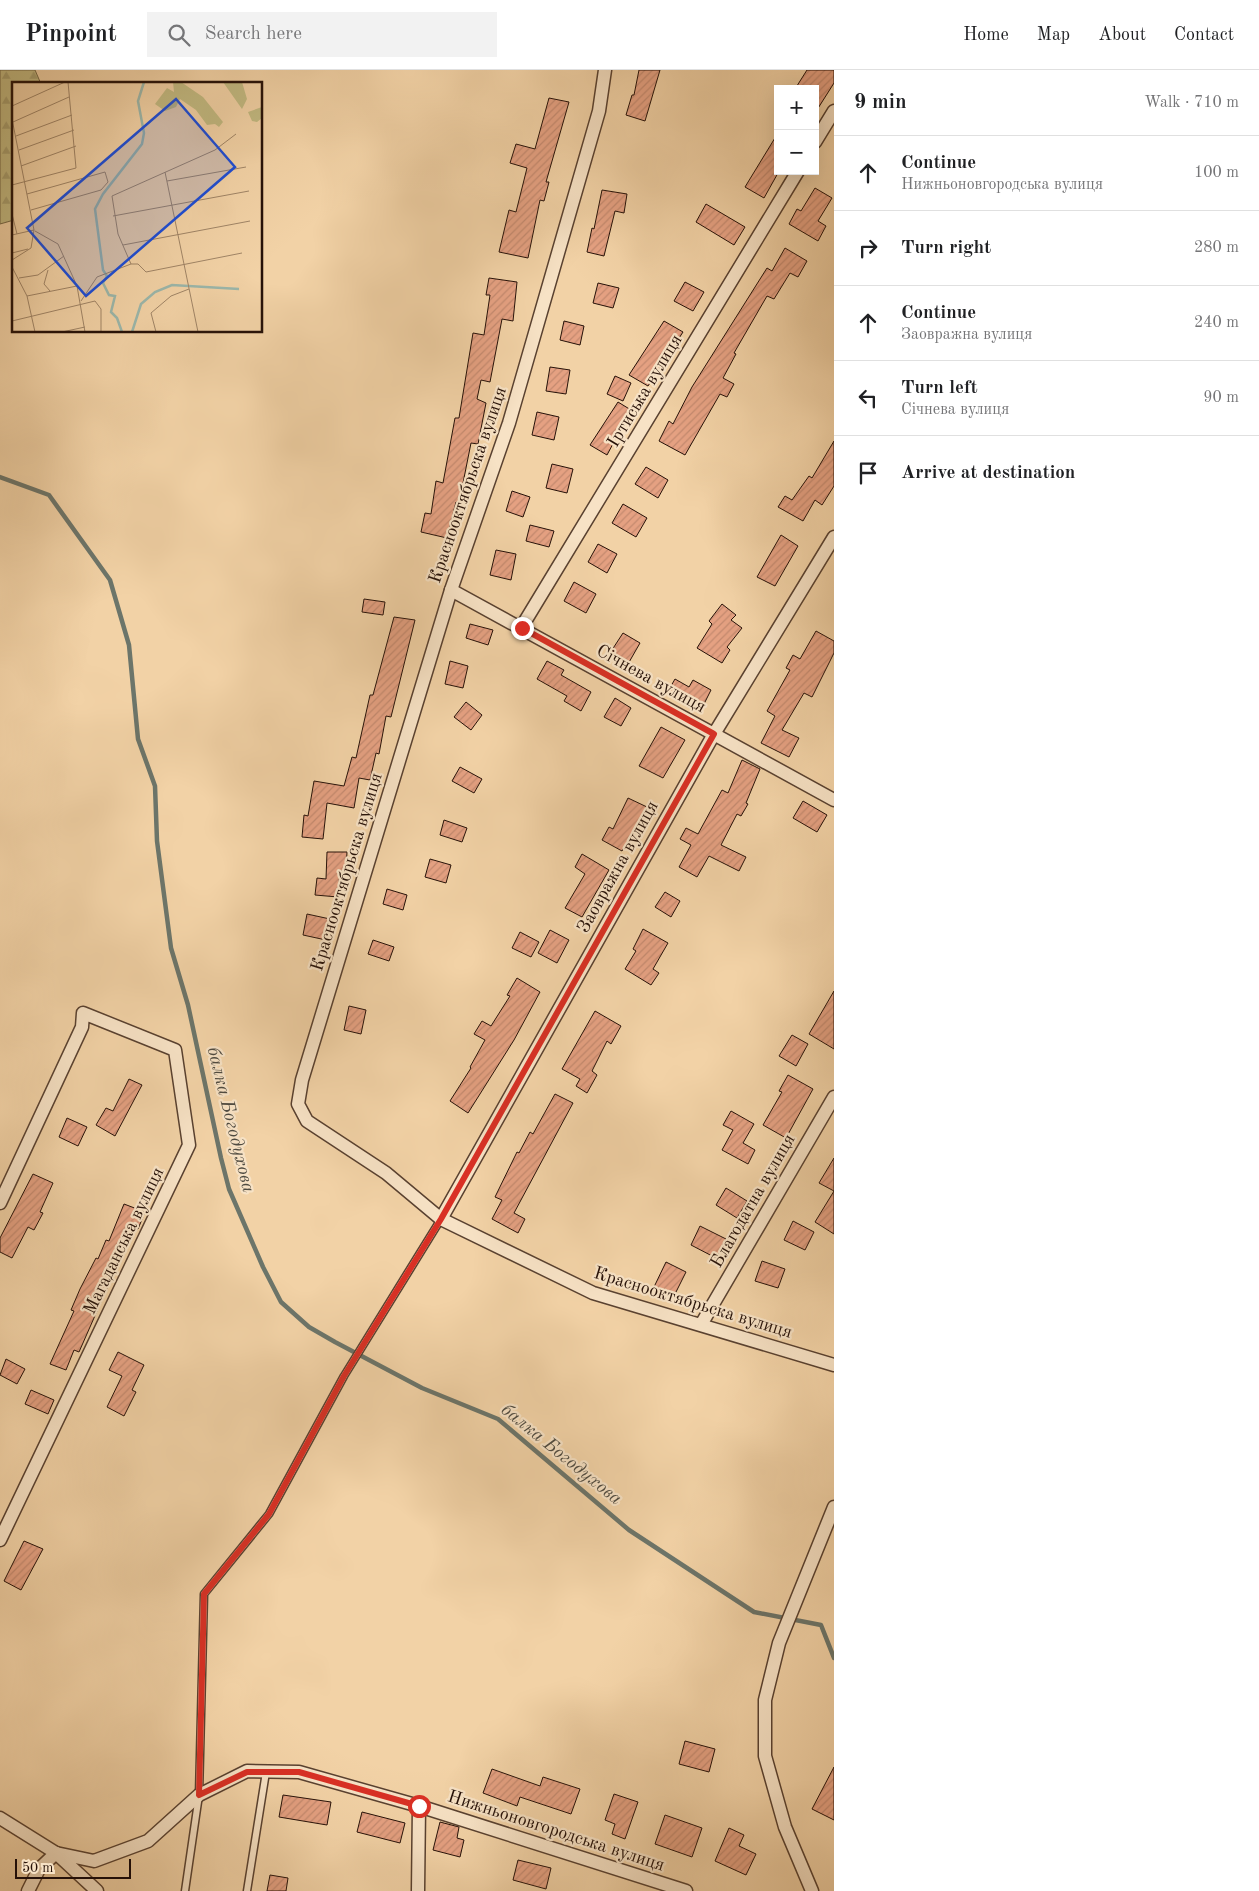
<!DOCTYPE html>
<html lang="en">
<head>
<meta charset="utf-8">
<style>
	:root { --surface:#fff; --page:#f2f2f2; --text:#202124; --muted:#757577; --line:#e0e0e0 }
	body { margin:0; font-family:"Old Standard TT",serif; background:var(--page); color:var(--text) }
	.controls { position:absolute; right:15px; top:15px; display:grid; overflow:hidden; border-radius:0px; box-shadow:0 5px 20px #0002 }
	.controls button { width:45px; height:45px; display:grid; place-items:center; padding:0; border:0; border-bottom:1px solid var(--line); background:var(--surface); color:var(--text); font:25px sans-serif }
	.scale { position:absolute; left:15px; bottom:12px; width:116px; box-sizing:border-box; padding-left:5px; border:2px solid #261108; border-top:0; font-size:14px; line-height:18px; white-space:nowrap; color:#261108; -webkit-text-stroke:4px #f7e2c5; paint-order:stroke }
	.stop { position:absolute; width:15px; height:15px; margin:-11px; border:4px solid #d93025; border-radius:50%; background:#fff }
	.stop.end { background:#d93025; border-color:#fff; box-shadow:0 1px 5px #0008 }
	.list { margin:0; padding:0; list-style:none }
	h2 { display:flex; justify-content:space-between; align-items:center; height:65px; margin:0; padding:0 20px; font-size:21px }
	h2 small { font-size:16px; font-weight:400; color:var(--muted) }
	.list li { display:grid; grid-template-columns:32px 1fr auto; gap:15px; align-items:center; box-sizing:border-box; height:75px; padding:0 20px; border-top:1px solid var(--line) }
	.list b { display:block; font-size:19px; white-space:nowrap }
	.list p { margin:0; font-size:16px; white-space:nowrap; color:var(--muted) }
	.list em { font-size:16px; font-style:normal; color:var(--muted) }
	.icon { flex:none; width:28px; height:28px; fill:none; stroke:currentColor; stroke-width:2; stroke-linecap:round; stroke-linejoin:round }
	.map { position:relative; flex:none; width:834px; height:1821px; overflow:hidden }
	header { display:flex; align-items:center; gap:30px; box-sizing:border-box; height:70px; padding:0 25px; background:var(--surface); border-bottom:1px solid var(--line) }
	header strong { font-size:24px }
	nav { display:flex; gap:28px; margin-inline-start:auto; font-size:18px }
	.search { width:350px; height:45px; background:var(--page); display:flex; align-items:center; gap:12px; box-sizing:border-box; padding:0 18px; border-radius:0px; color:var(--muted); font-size:19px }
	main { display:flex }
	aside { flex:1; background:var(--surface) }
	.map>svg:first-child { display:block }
	.forest { fill:url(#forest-firs); stroke:#746645 }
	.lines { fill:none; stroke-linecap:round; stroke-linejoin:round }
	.stream { stroke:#6c756a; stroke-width:4.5 }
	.building { fill:url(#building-hatch); stroke:#261108 }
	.service-casing { stroke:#594130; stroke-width:9 }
	.minor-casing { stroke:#594130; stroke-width:15 }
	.service { stroke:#f7e2c5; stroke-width:6 }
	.minor { stroke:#f7e2c5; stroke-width:12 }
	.route { stroke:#d93025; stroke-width:6 }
	.labels { text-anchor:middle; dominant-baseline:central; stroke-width:4.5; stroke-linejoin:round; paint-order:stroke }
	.street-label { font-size:18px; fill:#261108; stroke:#f7e2c5 }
	.water-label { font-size:19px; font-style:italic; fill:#4f4b41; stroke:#f7e2c5 }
	.inset-river { fill:none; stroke:#9bb7ab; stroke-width:2.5 }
	.inset-road { fill:none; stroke:#a08567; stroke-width:1 }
	.view { fill:#1d4ed8; fill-opacity:0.15; stroke:#1d4ed8; stroke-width:2.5 }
	.inset-edge { fill:none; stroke:#261108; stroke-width:2.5 }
</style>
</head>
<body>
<header>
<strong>Pinpoint</strong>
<div class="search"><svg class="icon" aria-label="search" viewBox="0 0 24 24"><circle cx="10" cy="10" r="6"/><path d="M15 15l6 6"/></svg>Search here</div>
<nav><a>Home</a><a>Map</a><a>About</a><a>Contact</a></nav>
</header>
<main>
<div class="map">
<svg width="834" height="1821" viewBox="0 0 834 1821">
	<defs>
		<pattern id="forest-firs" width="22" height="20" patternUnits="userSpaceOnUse" patternTransform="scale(1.25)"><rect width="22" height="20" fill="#c2ba82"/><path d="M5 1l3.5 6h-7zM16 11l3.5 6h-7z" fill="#a79f6f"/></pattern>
		<pattern id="building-hatch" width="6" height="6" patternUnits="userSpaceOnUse" patternTransform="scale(1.25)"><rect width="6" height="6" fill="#e5a182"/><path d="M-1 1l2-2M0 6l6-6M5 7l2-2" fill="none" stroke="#c48a6f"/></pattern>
	</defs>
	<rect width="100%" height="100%" fill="#f2d2a6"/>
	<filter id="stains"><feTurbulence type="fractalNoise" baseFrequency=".004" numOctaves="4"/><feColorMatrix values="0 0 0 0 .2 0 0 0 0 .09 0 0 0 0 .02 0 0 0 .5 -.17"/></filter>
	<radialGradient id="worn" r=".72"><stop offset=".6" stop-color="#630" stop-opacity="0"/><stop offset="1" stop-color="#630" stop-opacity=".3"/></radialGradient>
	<path class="forest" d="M0,0h35l6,14h-27v136l-14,4z"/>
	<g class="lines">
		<path class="stream" d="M0,407l49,18 61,85 19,65 9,94 17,47 2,55 14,107 17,57 33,153 8,31 34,78 18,35 28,25 26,15 87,46 76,31 131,111 125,82 67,13 13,33"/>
	</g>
	<g class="building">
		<path d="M639,0h21l-15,51 -19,-6 6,-20h2z"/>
		<path d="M807,0h27v13l-19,30v-24h-20z"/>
		<path d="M549,28l20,4 -23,80h3l-5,19 -4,-1 -12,58 -29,-6 10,-42 7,2 11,-44 -17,-5 6,-19 19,5z"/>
		<path d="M778,63v40l-14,25 -19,-11z"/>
		<path d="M815,118l17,10 -14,23 8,5 -8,15 -29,-17 8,-15 4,2z"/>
		<path d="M602,120l25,4 -3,19 -9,-2 -11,45 -17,-4 5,-24 2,1z"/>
		<path d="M706,134l39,23 -11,18 -38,-23z"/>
		<path d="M785,178l22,13 -9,16 -8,-4 -16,26 -7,-3 -33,57 2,1 -13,24 11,6 -7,13 -7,-3 -35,61 -26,-14 10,-20 4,3 19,-37 75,-119 5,3z"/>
		<path d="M489,208l28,4 -4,39 -11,-2 -12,63 -9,-2 -4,19 9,4 -8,41 -7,-1 -12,60 -3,-1 -9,36 -26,-6 4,-19 6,1 5,-33 7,2 12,-65h4l14,-85 11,2 6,-40h-4z"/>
		<path d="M685,212l19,10 -11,19 -19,-10z"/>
		<path d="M598,213l21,5 -6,20 -20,-5z"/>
		<path d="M564,251l20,5 -4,19 -20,-5z"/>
		<path d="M664,251l19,11 -35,54 -19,-11z"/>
		<path d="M550,297l20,3 -4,24 -20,-3z"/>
		<path d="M615,306l16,7 -8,18 -16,-7z"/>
		<path d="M618,332l13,8 -24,45 -17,-10z"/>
		<path d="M537,342l22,5 -5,23 -22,-5z"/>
		<path d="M834,371v45l-12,19 -7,-5 -12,21 -25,-14 7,-11 7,4 17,-24 3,2z"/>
		<path d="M552,394l21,5 -6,24 -21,-5z"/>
		<path d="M646,397l22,13 -10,18 -23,-14z"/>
		<path d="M512,421l18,6 -7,20 -17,-6z"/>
		<path d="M623,434l24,14 -11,19 -24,-14z"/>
		<path d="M530,455l24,6 -5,16 -23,-6z"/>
		<path d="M781,465l17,11 -23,40 -18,-9z"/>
		<path d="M598,474l19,10 -10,19 -19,-11z"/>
		<path d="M496,480l20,4 -5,26 -21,-5z"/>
		<path d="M574,512l22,12 -10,19 -22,-12z"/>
		<path d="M364,529l21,3 -2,13 -21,-3z"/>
		<path d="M722,534l14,11 -5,5 11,8 -15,19 3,3 -8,13 -25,-15 15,-24 -3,-3z"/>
		<path d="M394,547l21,3 -24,97 -5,-1 -7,38 -3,-1 -6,27 -11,-2 -5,30 -27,-5 -4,36 -21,-2 2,-22 4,1 6,-35 30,5 8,-29 4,1 14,-63h3z"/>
		<path d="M470,554l23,6 -5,15 -22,-7z"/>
		<path d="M816,561l18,10v12l-22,44 -8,-4 -22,37 17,8 -10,19 -28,-14 14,-27 -8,-5 23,-41 -4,-2 7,-13 7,4z"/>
		<path d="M623,563l17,10 -12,21 -18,-11z"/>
		<path d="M450,591l18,5 -5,22 -18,-4z"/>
		<path d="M547,591l17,9 -3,5 30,17 -10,19 -17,-10 3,-5 -30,-17z"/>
		<path d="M675,609l14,8 4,-7 18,10 -10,20 -34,-17z"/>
		<path d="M615,628l16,10 -10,18 -17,-9z"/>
		<path d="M466,632l16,13 -11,15 -17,-13z"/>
		<path d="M661,657l24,13 -22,38 -24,-12z"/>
		<path d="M742,690l18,9 -14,34 2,1 -7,12 -4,-2 -16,31 25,12 -7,14 -30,-15 -12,21 -18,-10 12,-22 -11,-6 6,-11 12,6 24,-44 6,3z"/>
		<path d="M460,697l22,12 -8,14 -22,-12z"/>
		<path d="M628,728l19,9 -25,44 -20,-11 7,-13 4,2z"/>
		<path d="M803,731l24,14 -10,17 -24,-14z"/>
		<path d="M444,750l23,8 -5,14 -22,-7z"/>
		<path d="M327,782h20l-1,19h-6l-2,26 -23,-2 2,-17 9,1z"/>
		<path d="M582,784l27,16 -27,47 -17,-9 20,-34 -10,-7z"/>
		<path d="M430,789l21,6 -5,18 -21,-6z"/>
		<path d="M387,819l20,6 -4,15 -20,-6z"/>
		<path d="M665,822l15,9 -9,16 -16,-10z"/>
		<path d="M307,844l23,5 -4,21 -23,-5z"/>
		<path d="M643,859l25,14 -15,26 6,4 -8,12 -26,-16 11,-18 -3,-2z"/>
		<path d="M550,860l19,10 -12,23 -19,-10z"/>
		<path d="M520,862l19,10 -8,15 -19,-9z"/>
		<path d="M373,870l21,7 -5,14 -21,-7z"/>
		<path d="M517,908l23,14 -26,48 -46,73 -18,-12 21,-33 -1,-1 15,-27 -11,-6 8,-13 9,5 19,-30 -3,-1z"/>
		<path d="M834,921v58l-25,-15z"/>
		<path d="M349,936l17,4 -5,24 -17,-4z"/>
		<path d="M595,941l26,15 -10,18 -4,-3 -15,30 5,4 -10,18 -11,-7 4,-7 -18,-10z"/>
		<path d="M792,965l16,9 -12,22 -17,-10z"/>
		<path d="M788,1005l25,14 -27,49 -23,-13 19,-33 -3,-1z"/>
		<path d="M129,1009l13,6 -27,51 -19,-11 10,-17 7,3z"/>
		<path d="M555,1024l18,9 -59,110 11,6 -7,14 -26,-14 10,-19 -7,-3 22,-45 2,1 11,-21 3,2z"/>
		<path d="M731,1041l23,13 -11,19 12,7 -7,14 -26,-14 11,-20 -10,-5z"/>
		<path d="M67,1048l20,9 -9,19 -19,-9z"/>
		<path d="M834,1088v76l-19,-12 19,-31 -15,-8z"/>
		<path d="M33,1104l20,9 -13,29 3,1 -9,17 -6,-3 -16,31 -12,-6v-14z"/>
		<path d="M726,1118l21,13 -10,17 -21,-13z"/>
		<path d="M124,1134l21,8 -7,17 -4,-2 -55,125 -5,-2 -8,20 -16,-6 24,-53 -3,-1 9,-21 16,-31 2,1 8,-19 3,1z"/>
		<path d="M793,1151l21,11 -9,18 -21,-10z"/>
		<path d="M700,1156l26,13 -10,19 -25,-13z"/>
		<path d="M762,1191l23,8 -7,19 -23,-7z"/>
		<path d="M666,1192l20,10 -12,24 -20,-9z"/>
		<path d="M118,1282l26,13 -12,25 4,2 -12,24 -17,-9 15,-31 -13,-6z"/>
		<path d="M6,1289l19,10 -8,15 -17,-9z"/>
		<path d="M31,1320l23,10 -6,14 -23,-10z"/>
		<path d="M24,1471l19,8 -22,41 -17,-9z"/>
		<path d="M685,1671l30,8 -6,23 -30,-8z"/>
		<path d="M834,1697v53l-22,-11z"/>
		<path d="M492,1699l48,17 3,-9 37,12 -9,25 -51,-17 -3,9 -34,-13z"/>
		<path d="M614,1724l24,8 -13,37 -13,-5 3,-10 -10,-4z"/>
		<path d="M283,1725l48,7 -4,23 -48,-8z"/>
		<path d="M362,1742l43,11 -5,20 -43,-11z"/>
		<path d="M665,1745l37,13 -10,29 -37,-13z"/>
		<path d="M440,1752l19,5 -2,11 7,2 -4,17 -27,-7z"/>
		<path d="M729,1758l15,7 -5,11 17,8 -10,21 -31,-14z"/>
		<path d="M518,1790l33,8 -5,21 -33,-9z"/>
		<path d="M270,1805l18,3 -2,13h-19z"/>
	</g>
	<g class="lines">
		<defs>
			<g id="service">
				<path d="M185,1821l14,-96 5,-201 65,-80 75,-138 97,-157"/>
				<path d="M247,1821l19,-119"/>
			</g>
			<g id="minor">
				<path d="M605,0l-6,41 -90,312 -58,167 -149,490 -4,24 9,17 79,52 55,46 152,74 241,72"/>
				<path d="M815,72l19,-31"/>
				<path d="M451,520l383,210"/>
				<path d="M521,558l277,-457"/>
				<path d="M0,1133l82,-176 1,-14 92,37 14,95 -189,395"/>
				<path d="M441,1149l273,-485 120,-197"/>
				<path d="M702,1253l132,-226"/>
				<path d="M0,1748l56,35 41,38"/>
				<path d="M56,1783l38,8 54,-20 51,-46 48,-24 52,1 120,34 267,85"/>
				<path d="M28,1821l11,-22 17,-16"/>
				<path d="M418,1821l1,-85"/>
				<path d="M812,1821l-27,-64 -20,-71v-56l14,-57 55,-136"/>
			</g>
		</defs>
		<use href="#service" class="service-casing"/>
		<use href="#minor" class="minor-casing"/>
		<use href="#service" class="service"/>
		<use href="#minor" class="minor"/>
	</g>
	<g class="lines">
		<path class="route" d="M419,1736l-120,-34h-52l-48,23 5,-201 65,-80 75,-138 97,-157 273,-485 -192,-106"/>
	</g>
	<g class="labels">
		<g class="street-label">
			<text transform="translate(645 321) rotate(-59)">Іртиська вулиця</text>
			<text transform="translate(468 415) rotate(-71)">Краснооктябрьска вулиця</text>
			<text transform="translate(651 609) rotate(29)">Січнева вулиця</text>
			<text transform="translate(618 797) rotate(-61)">Заовражна вулиця</text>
			<text transform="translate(347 802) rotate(-73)">Краснооктябрьска вулиця</text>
			<text transform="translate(753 1131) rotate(-60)">Благодатна вулиця</text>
			<text transform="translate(124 1171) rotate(-64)">Магаданська вулиця</text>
			<text transform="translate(693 1233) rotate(17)">Краснооктябрьска вулиця</text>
			<text transform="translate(556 1761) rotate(18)">Нижньоновгородська вулиця</text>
		</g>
		<g class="water-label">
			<text transform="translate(230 1050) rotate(76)">балка Богодухова</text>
			<text transform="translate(561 1385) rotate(39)">балка Богодухова</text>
		</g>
	</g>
	<g transform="translate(12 12)">
		<rect width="250" height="250" fill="#f2d2a6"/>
		<path d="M161,0h8l22,15 20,25 -4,5 -4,-3 -8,1 -11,-15 -16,-11 -4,8 -11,4 -10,-7 12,-16 7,4zM211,0h19l5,17 -5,10zM250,25v11l-5,4 -5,-1 -4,-9z" fill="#c2ba82"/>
		<path class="inset-river" d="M110,250l-5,-14 -6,-6 4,-16 -6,-1 -6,-12 4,-7 -4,-6 -8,-61 8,-15 39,-50 2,-11 -6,-32 6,-19M120,250l9,-28 14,-12 17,-7 67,4"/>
		<path class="inset-road" d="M0,24l53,-24M0,37l22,111 -3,18 -19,12M1,40l56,-25M4,54l56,-21M7,68l55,-20M9,84l55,-20M153,90l33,160M155,99l79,-14M0,103l64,-17 -8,-86M15,112l78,-22 3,10 -7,8 -70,20M0,132l5,20M101,134l136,-25M23,149l23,13 19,42 8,46M0,153l22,-5M111,163l127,-24M0,171l16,-4M119,182l-13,-30 -6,-38 103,-46 21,-16M0,185l15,29 8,36M36,188l-4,14 6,7M7,196l19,-3 26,-19M15,214l50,-10M69,219l16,-24 34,-13h7l8,8 96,-19M0,239l83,-20 6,8v23M50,250l23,-5M144,250l-5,-19 20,-17 18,-7"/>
		<path class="view" d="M164,17l59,68 -149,129 -59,-68z"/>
		<rect width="250" height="250" class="inset-edge"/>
	</g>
	<rect width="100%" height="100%" filter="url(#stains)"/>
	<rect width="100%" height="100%" fill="url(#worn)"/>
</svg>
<div class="controls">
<button>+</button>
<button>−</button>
</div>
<div class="scale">50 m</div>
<div class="stop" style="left:419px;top:1736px"></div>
<div class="stop end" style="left:522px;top:558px"></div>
</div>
<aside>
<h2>9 min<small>Walk · 710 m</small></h2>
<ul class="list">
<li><svg class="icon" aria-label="ahead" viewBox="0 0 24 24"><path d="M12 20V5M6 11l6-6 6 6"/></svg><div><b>Continue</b><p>Нижньоновгородська вулиця</p></div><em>100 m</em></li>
<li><svg class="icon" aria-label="right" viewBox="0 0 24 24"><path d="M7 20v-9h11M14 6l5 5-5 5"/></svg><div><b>Turn right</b></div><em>280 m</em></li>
<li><svg class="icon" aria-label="ahead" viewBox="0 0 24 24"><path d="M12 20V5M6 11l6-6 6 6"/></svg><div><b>Continue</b><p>Заовражна вулиця</p></div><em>240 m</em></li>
<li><svg class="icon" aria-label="left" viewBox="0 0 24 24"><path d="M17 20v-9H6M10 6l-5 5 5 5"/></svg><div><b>Turn left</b><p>Січнева вулиця</p></div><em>90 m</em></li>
<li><svg class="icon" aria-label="arrive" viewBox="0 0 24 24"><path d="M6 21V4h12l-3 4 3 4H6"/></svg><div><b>Arrive at destination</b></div></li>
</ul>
</aside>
</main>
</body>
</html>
